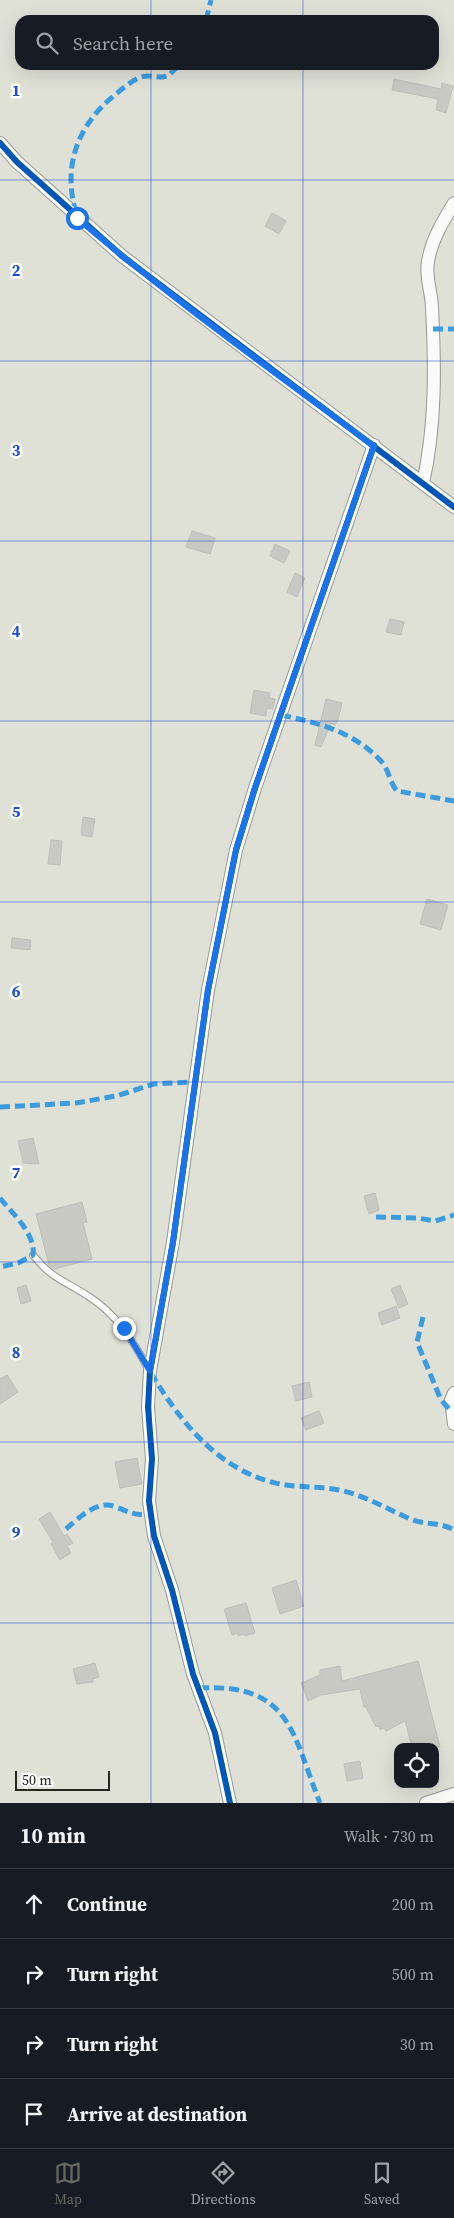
<!DOCTYPE html>
<html lang="en">
<head>
<meta charset="utf-8">
<style>
	:root { --surface:#171b24; --page:#20242c; --text:#f1f3f6; --muted:#9ea1a6; --line:#363941; --accent:#66675f }
	body { margin:0; font-family:"Source Serif 4",serif; background:var(--page); color:var(--text) }
	.controls { position:absolute; right:15px; bottom:15px; display:grid; overflow:hidden; border-radius:10px; box-shadow:0 5px 20px #0002 }
	.controls button { width:45px; height:45px; display:grid; place-items:center; padding:0; border:0; border-bottom:1px solid var(--line); background:var(--surface); color:var(--text); font:25px sans-serif }
	.scale { position:absolute; left:15px; bottom:12px; width:95px; box-sizing:border-box; padding-left:5px; border:2px solid #25261f; border-top:0; font-size:14px; line-height:18px; white-space:nowrap; color:#25261f; -webkit-text-stroke:4px #fff; paint-order:stroke }
	.stop { position:absolute; width:15px; height:15px; margin:-11px; border:4px solid #1a73e8; border-radius:50%; background:#fff }
	.stop.end { background:#1a73e8; border-color:#fff; box-shadow:0 1px 5px #0008 }
	.list { margin:0; padding:0; list-style:none }
	h2 { display:flex; justify-content:space-between; align-items:center; height:65px; margin:0; padding:0 20px; font-size:21px }
	h2 small { font-size:16px; font-weight:400; color:var(--muted) }
	.list li { display:grid; grid-template-columns:32px 1fr auto; gap:15px; align-items:center; box-sizing:border-box; height:70px; padding:0 20px; border-top:1px solid var(--line) }
	.list b { display:block; font-size:19px; white-space:nowrap }
	.list em { font-size:16px; font-style:normal; color:var(--muted) }
	.icon { flex:none; width:28px; height:28px; fill:none; stroke:currentColor; stroke-width:2; stroke-linecap:round; stroke-linejoin:round }
	.map { position:relative; flex:none; width:454px; height:1803px; overflow:hidden }
	.search { position:absolute; background:var(--surface); box-shadow:0 5px 20px #0002; left:15px; right:15px; top:15px; height:55px; display:flex; align-items:center; gap:12px; box-sizing:border-box; padding:0 18px; border-radius:15px; color:var(--muted); font-size:19px }
	.sheet { height:345px; background:var(--surface) }
	nav { display:flex; justify-content:space-around; align-items:center; box-sizing:border-box; height:70px; border-top:1px solid var(--line); background:var(--surface); font-size:14px; color:var(--muted) }
	nav a { display:grid; justify-items:center; gap:2px }
	nav .on { color:var(--accent) }
	.map>svg:first-child { display:block }
	.building { fill:#c8c9c2; stroke:#bdbfb8 }
	.lines { fill:none; stroke-linecap:round; stroke-linejoin:round }
	.lane-casing { stroke:#989991; stroke-width:8 }
	.street-casing { stroke:#989991; stroke-width:14 }
	.lane { stroke:#fafaf9; stroke-width:6 }
	.street { stroke:#fafaf9; stroke-width:12 }
	.quiet { stroke:#3c9ce0; stroke-width:5; stroke-dasharray:10 5; stroke-linecap:butt }
	.cycleway-casing { stroke:#fff; stroke-width:9 }
	.cycleway { stroke:#0057b8; stroke-width:6 }
	.route { stroke:#1a73e8; stroke-width:6 }
	.grid { fill:none; stroke:#1d4ed8; stroke-width:1; stroke-opacity:0.55 }
	.grid-label { font-size:16px; text-anchor:middle; font-weight:bold; fill:#1d4ed8; stroke:#fff; stroke-width:5; stroke-linejoin:round; paint-order:stroke }
</style>
</head>
<body>
<div class="map">
<svg width="454" height="1803" viewBox="0 0 454 1803">
	<rect width="100%" height="100%" fill="#dfe1d7"/>
	<g class="building">
		<path d="M394,79l47,10 1,-6 11,3 -7,27 -10,-3 2,-11 -46,-9z"/>
		<path d="M272,213l14,8 -7,13 -14,-8z"/>
		<path d="M192,531l23,7 -5,16 -24,-7z"/>
		<path d="M275,544l15,7 -6,12 -14,-7z"/>
		<path d="M295,573l10,5 -8,19 -10,-5z"/>
		<path d="M390,619l14,3 -3,13 -15,-3z"/>
		<path d="M254,690l16,3 -1,5 6,1 -2,10 -6,-1 -1,8 -16,-3z"/>
		<path d="M326,699l16,4 -4,17 -3,5 -4,-2 -10,24 -6,-2z"/>
		<path d="M83,817l12,2 -3,18 -11,-2z"/>
		<path d="M51,840l11,1 -2,24 -12,-1z"/>
		<path d="M427,899l21,6 -7,25 -21,-6z"/>
		<path d="M12,938l19,2 -1,10 -19,-2z"/>
		<path d="M33,1138l6,26 -16,-1 -1,-6 -4,-16z"/>
		<path d="M375,1193l4,17 -10,4 -5,-18z"/>
		<path d="M82,1202l5,20 -4,1 9,36 -38,10 -5,-4 -13,-51z"/>
		<path d="M26,1285l5,16 -10,3 -4,-16z"/>
		<path d="M400,1285l8,19 -9,4 -8,-19z"/>
		<path d="M396,1306l4,12 -18,7 -4,-12z"/>
		<path d="M7,1375l11,17 -18,12v-25z"/>
		<path d="M309,1382l3,15 -16,4 -4,-15z"/>
		<path d="M319,1411l5,12 -18,7 -5,-12z"/>
		<path d="M137,1458l5,26 -22,4 -5,-26z"/>
		<path d="M50,1512l14,24 3,-2 6,9 -6,3 4,7 -11,7 -9,-16 2,-2 -14,-23z"/>
		<path d="M296,1580l8,26 -24,8 -8,-26z"/>
		<path d="M246,1603l9,30 -10,3 -1,-2 -6,2v-3l-6,2 -8,-26z"/>
		<path d="M418,1661l22,86h-28l-7,-26 -19,10 -2,-3 -4,2 -2,-4 -2,1 -10,-20h-2l-4,-18 -39,6 -13,6 -7,-18 19,-8v-5l20,-4 2,15z"/>
		<path d="M95,1663l4,14 -6,2v3l-16,2 -4,-15z"/>
		<path d="M360,1761l3,17 -16,3 -3,-17z"/>
	</g>
	<g class="lines">
		<defs>
			<path id="lane" d="M33,1255c20,25 31,25 55,41 29,18 45,45 61,74"/>
			<g id="street">
				<path d="M0,143l17,19 105,94 332,251"/>
				<path d="M423,483c13,-58 12,-117 9,-175 0,-15 -7,-31 -4,-46 3,-21 15,-41 26,-59"/>
				<path d="M454,1393l-3,7 3,24"/>
				<path d="M230,1803l-15,-70 -22,-59 -21,-84 -18,-54 -5,-35 3,-42 -4,-52 2,-36 23,-129 35,-252 28,-140 19,-62 119,-343"/>
				<path d="M426,1803l28,-9"/>
			</g>
		</defs>
		<use href="#lane" class="lane-casing"/>
		<use href="#street" class="street-casing"/>
		<use href="#lane" class="lane"/>
		<use href="#street" class="street"/>
		<g class="quiet">
			<path d="M206,20l5,-20"/>
			<path d="M76,213c-13,-45 0,-84 34,-114 10,-8 19,-17 31,-22 10,-3 18,2 27,-1l11,-11"/>
			<path d="M433,329h21"/>
			<path d="M281,715c38,8 73,17 100,46 8,8 9,23 16,30l57,10"/>
			<path d="M0,1107l76,-4 40,-7 38,-12 41,-2"/>
			<path d="M0,1198c12,15 36,36 33,57l-15,8 -18,4"/>
			<path d="M376,1217l41,1 18,3 19,-6"/>
			<path d="M423,1317l-6,25 24,58 11,12"/>
			<path d="M151,1373c30,50 69,99 129,111 21,4 43,2 64,7 23,6 44,18 66,28 14,6 31,3 44,11"/>
			<path d="M66,1529c13,-11 31,-30 50,-22 16,6 16,8 34,8"/>
			<path d="M199,1688c92,-5 93,45 121,115"/>
		</g>
		<defs>
			<g id="cycleway">
				<path d="M0,143l17,19 105,94 332,251"/>
				<path d="M230,1803l-15,-70 -22,-59 -21,-84 -18,-54 -5,-35 3,-42 -4,-52 2,-36 23,-129 35,-252 28,-140 19,-62 119,-343"/>
			</g>
		</defs>
		<use href="#cycleway" class="cycleway-casing"/>
		<use href="#cycleway" class="cycleway"/>
	</g>
	<g class="lines">
		<path class="route" d="M77,218c95,81 196,153 297,228l-119,342 -19,62 -28,140 -35,252 -23,129 -26,-43"/>
	</g>
	<path class="grid" d="M151,0v20M303,0v20M151,65v1738M303,65v1738M0,180h454M0,361h454M0,541h454M0,721h454M0,902h454M0,1082h454M0,1262h454M0,1442h454M0,1623h454"/>
	<g class="grid-label">
		<text x="16" y="96">1</text>
		<text x="16" y="276">2</text>
		<text x="16" y="456">3</text>
		<text x="16" y="637">4</text>
		<text x="16" y="817">5</text>
		<text x="16" y="997">6</text>
		<text x="16" y="1178">7</text>
		<text x="16" y="1358">8</text>
		<text x="16" y="1538">9</text>
	</g>
</svg>
<div class="controls">
<button><svg class="icon" aria-label="locate" viewBox="0 0 24 24"><circle cx="12" cy="12" r="6"/><path d="M12 2v4M12 18v4M2 12h4M18 12h4"/></svg></button>
</div>
<div class="scale">50 m</div>
<div class="stop" style="left:77px;top:218px"></div>
<div class="stop end" style="left:124px;top:1328px"></div>
<div class="search"><svg class="icon" aria-label="search" viewBox="0 0 24 24"><circle cx="10" cy="10" r="6"/><path d="M15 15l6 6"/></svg>Search here</div>
</div>
<section class="sheet">
<h2>10 min<small>Walk · 730 m</small></h2>
<ul class="list">
<li><svg class="icon" aria-label="ahead" viewBox="0 0 24 24"><path d="M12 20V5M6 11l6-6 6 6"/></svg><div><b>Continue</b></div><em>200 m</em></li>
<li><svg class="icon" aria-label="right" viewBox="0 0 24 24"><path d="M7 20v-9h11M14 6l5 5-5 5"/></svg><div><b>Turn right</b></div><em>500 m</em></li>
<li><svg class="icon" aria-label="right" viewBox="0 0 24 24"><path d="M7 20v-9h11M14 6l5 5-5 5"/></svg><div><b>Turn right</b></div><em>30 m</em></li>
<li><svg class="icon" aria-label="arrive" viewBox="0 0 24 24"><path d="M6 21V4h12l-3 4 3 4H6"/></svg><div><b>Arrive at destination</b></div></li>
</ul>
</section>
<nav>
<a class="on"><svg class="icon" aria-label="map" viewBox="0 0 24 24"><path d="M3 6l6-2 6 2 6-2v14l-6 2-6-2-6 2zM9 4v14M15 6v14"/></svg>Map</a>
<a><svg class="icon" aria-label="directions" viewBox="0 0 24 24"><path d="M12 3l9 9-9 9-9-9zM9 14v-3h6M13 9l2 2-2 2"/></svg>Directions</a>
<a><svg class="icon" aria-label="saved" viewBox="0 0 24 24"><path d="M7 4h10v16l-5-4-5 4z"/></svg>Saved</a>
</nav>
</body>
</html>
